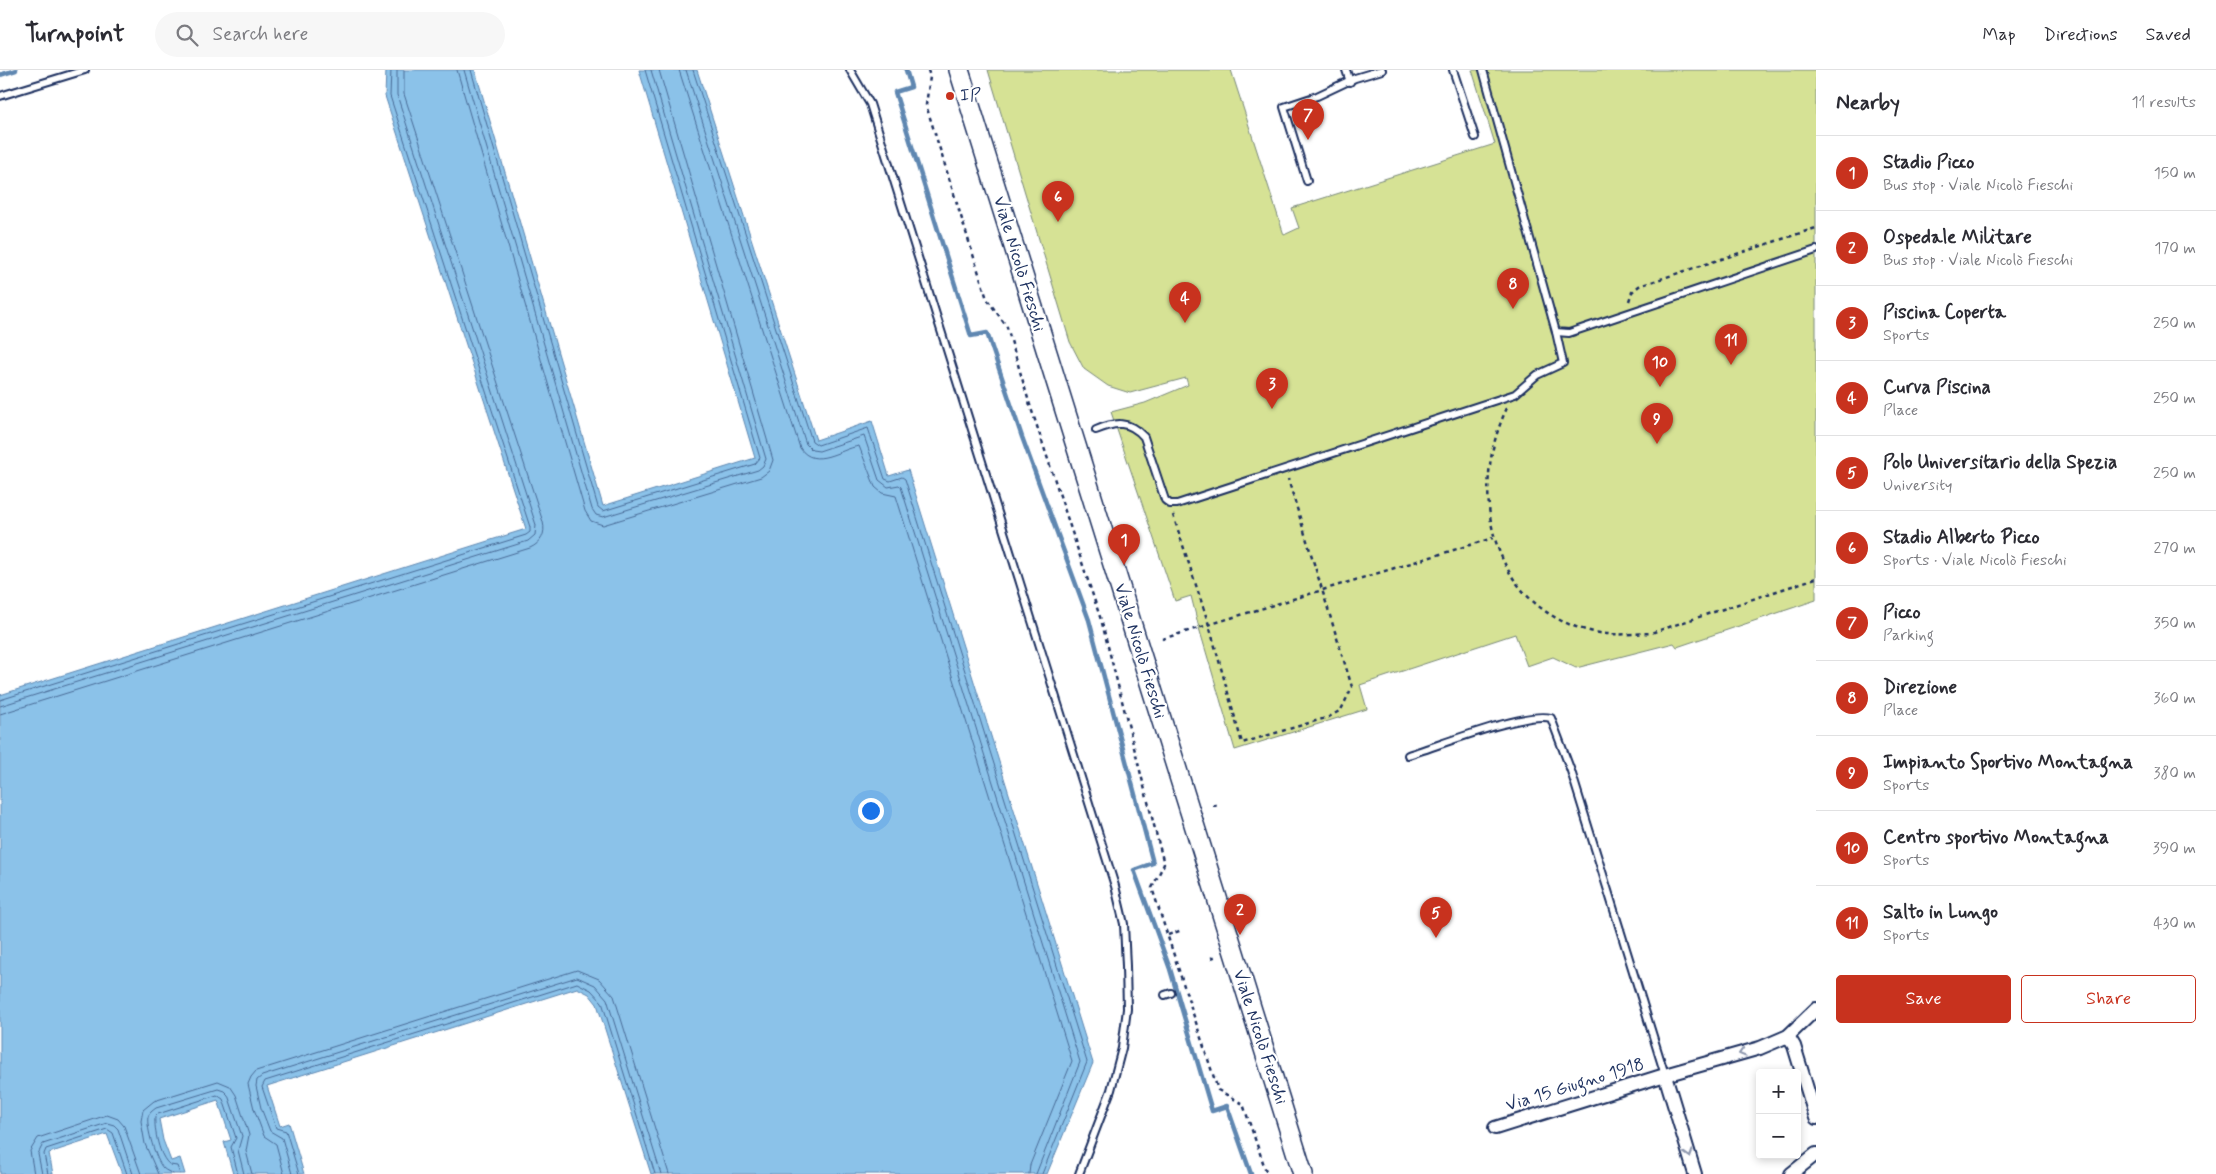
<!DOCTYPE html>
<html lang="en">
<head>
<meta charset="utf-8">
<style>
	:root { --surface:#fff; --page:#f7f7f7; --text:#2b2b33; --muted:#7c7c81; --line:#e1e1e2; --accent:#c8321e }
	body { margin:0; font-family:Mynerve,sans-serif; background:var(--page); color:var(--text) }
	.controls { position:absolute; right:15px; bottom:15px; display:grid; overflow:hidden; border-radius:5px; box-shadow:0 2px 8px #0003 }
	.controls button { width:45px; height:45px; display:grid; place-items:center; padding:0; border:0; border-bottom:1px solid var(--line); background:var(--surface); color:var(--text); font:25px sans-serif }
	.you { position:absolute; left:870px; top:740px; width:18px; height:18px; margin:-12px; border:4px solid #fff; border-radius:50%; background:#1a73e8; box-shadow:0 0 0 8px #1a73e833 }
	.badge { display:grid; place-items:center; width:32px; height:32px; border-radius:50%; background:var(--accent); color:#fff; font-size:16px; font-weight:700 }
	.pin { position:absolute; translate:-50% -41px; filter:drop-shadow(0 1px 2px #0008) }
	.pin::after { content:''; position:absolute; top:26px; width:18px; height:15px; background:inherit; clip-path:polygon(0 0,100% 0,50% 100%) }
	.list { margin:0; padding:0; list-style:none }
	h2 { display:flex; justify-content:space-between; align-items:center; height:65px; margin:0; padding:0 20px; font-size:21px }
	h2 small { font-size:16px; font-weight:400; color:var(--muted) }
	.list li { display:grid; grid-template-columns:32px 1fr auto; gap:15px; align-items:center; box-sizing:border-box; height:75px; padding:0 20px; border-top:1px solid var(--line) }
	.list b { display:block; font-size:19px; white-space:nowrap }
	.list p { margin:0; font-size:16px; white-space:nowrap; color:var(--muted) }
	.list em { font-size:16px; font-style:normal; color:var(--muted) }
	.actions { display:flex; gap:10px; padding:15px 20px }
	.actions a { flex:1; padding:11px 0; border:1px solid var(--accent); border-radius:5px; text-align:center; font-size:18px; color:var(--accent) }
	.actions .main { background:var(--accent); color:#fff }
	.icon { flex:none; width:28px; height:28px; fill:none; stroke:currentColor; stroke-width:2; stroke-linecap:round; stroke-linejoin:round }
	.map { position:relative; flex:none; width:1816px; height:1104px; overflow:hidden }
	header { display:flex; align-items:center; gap:30px; box-sizing:border-box; height:70px; padding:0 25px; background:var(--surface); border-bottom:1px solid var(--line) }
	header strong { font-size:24px }
	nav { display:flex; gap:28px; margin-inline-start:auto; font-size:18px }
	.search { width:350px; height:45px; background:var(--page); display:flex; align-items:center; gap:12px; box-sizing:border-box; padding:0 18px; border-radius:28px; color:var(--muted); font-size:19px }
	main { display:flex }
	aside { flex:1; background:var(--surface) }
	.map>svg:first-child { display:block }
	.green { fill:#d6e295; stroke:#78887a }
	.water { fill:#8bc2e9; stroke:#5e87b1 }
	.lines { fill:none; stroke-linecap:round; stroke-linejoin:round }
	.shore { stroke:#486a96; stroke-width:1 }
	.stream { stroke:#5e87b1; stroke-width:4.5 }
	.service-casing { stroke:#1b2f5e; stroke-width:10 }
	.minor-casing { stroke:#1b2f5e; stroke-width:16 }
	.secondary-casing { stroke:#1b2f5e; stroke-width:22 }
	.path { stroke:#1b2f5e; stroke-width:2.5; stroke-dasharray:4 4; stroke-linecap:butt }
	.service { stroke:#fff; stroke-width:6 }
	.minor { stroke:#fff; stroke-width:12 }
	.secondary { stroke:#fff; stroke-width:19 }
	.oneway { stroke:#8d97ae }
	.poi-dot { fill:#c8321e; stroke:#fff; stroke-width:2 }
	.labels { text-anchor:middle; dominant-baseline:central; stroke-width:4.5; stroke-linejoin:round; paint-order:stroke }
	.poi-label { font-size:18px; fill:#1b2f5e; stroke:#fff; text-anchor:start }
	.street-label { font-size:18px; fill:#1b2f5e; stroke:#fff }
</style>
</head>
<body>
<header>
<strong>Turnpoint</strong>
<div class="search"><svg class="icon" aria-label="search" viewBox="0 0 24 24"><circle cx="10" cy="10" r="6"/><path d="M15 15l6 6"/></svg>Search here</div>
<nav><a>Map</a><a>Directions</a><a>Saved</a></nav>
</header>
<main>
<div class="map">
<svg width="1816" height="1104" viewBox="0 0 1816 1104">
	<rect width="100%" height="100%" fill="#fff"/>
	<filter id="ink" filterUnits="userSpaceOnUse"><feTurbulence type="fractalNoise" baseFrequency=".02" numOctaves="2"/><feDisplacementMap in="SourceGraphic" scale="10" xChannelSelector="R" yChannelSelector="G"/><feConvolveMatrix kernelMatrix="1 2 1 2 8 2 1 2 1" color-interpolation-filters="sRGB"/></filter>
	<g filter="url(#ink)">
		<path class="green" d="M988,0h243l53,165 15,-7 -7,-20 203,-64 -23,-74h344v530l-139,47 -3,-4 -98,25 -23,-11 -26,9 -12,-32 -155,51 7,24 -132,41 -36,-122 -8,-32 -16,5 -64,-189 34,-9 43,-18 -2,-7 -56,15 -22,-7 -24,-17 -14,-27z"/>
		<path class="water" d="M386,0h89l128,436 152,-48 -116,-388h58l119,370 56,-19 17,55 19,-6 185,593 -46,111h-396l-54,-170 -8,-10 -12,-6 -310,98 13,40 9,-3 15,51h-71l-9,-32 7,-2 -13,-40 -59,19 4,21 8,21 9,-3 5,16h-63l-15,-40 -58,19 4,21h-53v-479l526,-166 -141,-433z"/>
		<g class="lines">
			<g class="shore">
				<path d="M457,0l128,441 6,10 12,4 158,-48 8,-6 4,-11 -114,-390"/>
				<path d="M464,0l128,439 4,6 7,2 155,-47 5,-4 3,-7 -115,-389"/>
				<path d="M471,0l127,437 5,4 152,-47 5,-6 -115,-388"/>
				<path d="M679,0l121,378c15,22 40,1 59,-2l16,41 7,6 14,3 176,565 -42,104 -1,9"/>
				<path d="M686,0l120,374 6,6 7,1 45,-15 15,44 9,7 11,-2 2,2 179,575 -44,112"/>
				<path d="M693,0l119,371 6,4 50,-17 17,51 5,2 12,-4 3,2 182,583 -45,112"/>
				<path d="M0,630l526,-165 4,-3v-5l-140,-431 1,-26"/>
				<path d="M0,636l528,-165 7,-6 1,-10 -139,-430v-25"/>
				<path d="M0,644l530,-166c11,-5 16,-14 13,-26l-139,-428v-24"/>
				<path d="M34,1104l-4,-23 8,-13 69,-23 11,4 6,7 17,48"/>
				<path d="M42,1104l-4,-20 5,-10 64,-21 7,2 4,4 15,45"/>
				<path d="M48,1104l-4,-20 2,-5 61,-20 6,4 14,41"/>
				<path d="M158,1104l-13,-30 -4,-23 2,-11 11,-9 64,-20 12,5 6,9 13,40 -3,16 6,23"/>
				<path d="M173,1104c-3,-2 -7,-3 -10,-6 -7,-7 -17,-41 -15,-51 1,-4 4,-6 8,-9l62,-19 6,2 4,4 14,41 -4,14 6,24"/>
				<path d="M180,1104l-3,-8 -7,-1c-11,-8 -16,-35 -15,-48l3,-3 59,-19 6,4 13,39 -5,9 7,27"/>
				<path d="M284,1104l-8,-30 -12,-8 -10,-27 -6,-25 3,-7 5,-6 321,-101 22,9 15,17 55,178"/>
				<path d="M292,1104l-10,-36 -12,-7 -9,-23 -5,-22 1,-6 5,-4 315,-99 18,8 12,14 54,175"/>
				<path d="M299,1104l-13,-43 -10,-3 -14,-41 3,-6 312,-98 14,7 11,12 53,172"/>
			</g>
			<g class="stream">
				<path d="M906,0l5,17 -16,5 76,244 16,-3 35,104 67,183 64,243 -19,7 36,99 42,142 15,-5 24,68"/>
				<path d="M0,5l16,-5"/>
			</g>
			<defs>
				<g id="service">
					<path d="M850,0l20,34 245,782 9,38 2,42 1,43 -5,39 -11,42 -32,84"/>
					<path d="M1346,0l4,12"/>
					<path d="M1453,0l22,67"/>
					<path d="M1483,0l73,262 13,1 247,-83"/>
					<path d="M0,26l85,-26"/>
					<path d="M1307,111l-23,-74 33,-11 38,-18 27,-8"/>
					<path d="M1096,360c19,-8 33,-10 48,7l21,63 5,4h7l338,-110 22,-19 26,-12 -7,-31"/>
					<path d="M1408,685c30,-9 117,-44 143,-37l20,53 94,304"/>
					<path d="M1165,925l6,-2"/>
				</g>
				<g id="minor">
					<path d="M1788,966l6,10 22,72"/>
					<path d="M1495,1058l170,-53"/>
					<path d="M1695,1104l-30,-99 95,-27 28,-12 28,-27"/>
					<path d="M1791,1104l25,-20"/>
				</g>
				<path id="secondary" d="M959,0l344,1104"/>
			</defs>
			<use href="#service" class="service-casing"/>
			<use href="#minor" class="minor-casing"/>
			<use href="#secondary" class="secondary-casing"/>
			<g class="path">
				<path d="M928,0l2,7 -4,28 61,194 20,28 22,75 73,221 62,241 -12,24 66,202 25,14 24,70"/>
				<path d="M1629,231l3,-9 7,-6 177,-58"/>
				<path d="M1507,338c-41,85 -16,202 87,224 19,4 38,2 57,1l165,-55"/>
				<path d="M1173,445l36,110 33,118 87,-26 12,-7 11,-23 -64,-208"/>
				<path d="M1162,569l331,-101"/>
				<path d="M1213,736l6,-3"/>
				<path d="M1168,865l14,-5"/>
				<path d="M1211,888l6,-2"/>
			</g>
			<use href="#service" class="service"/>
			<use href="#minor" class="minor"/>
			<use href="#secondary" class="secondary"/>
		</g>
		<defs><path id="oneway-chevron" d="M-2-3.5L2.5 0L-2 3.5" fill="none" stroke-width="1.6" stroke-linecap="round" stroke-linejoin="round" transform="scale(1.25)"/></defs>
		<g class="oneway">
			<use href="#oneway-chevron" transform="translate(1742 983) rotate(164)"/>
			<use href="#oneway-chevron" transform="translate(1689 1084) rotate(73)"/>
		</g>
	</g>
	<circle class="poi-dot" cx="950" cy="26" r="5"/>
	<g class="labels">
		<g class="poi-label">
			<text x="960" y="26">IP</text>
		</g>
		<g class="street-label">
			<text transform="translate(1019 194) rotate(73)">Viale Nicolò Fieschi</text>
			<text transform="translate(1140 581) rotate(73)">Viale Nicolò Fieschi</text>
			<text transform="translate(1260 967) rotate(72)">Viale Nicolò Fieschi</text>
			<text transform="translate(1575 1015) rotate(-17)">Via 15 Giugno 1918</text>
		</g>
	</g>
</svg>
<div class="controls">
<button>+</button>
<button>−</button>
</div>
<div class="you"></div>
<div class="pin badge" style="left:1124px;top:495px">1</div>
<div class="pin badge" style="left:1240px;top:865px">2</div>
<div class="pin badge" style="left:1272px;top:339px">3</div>
<div class="pin badge" style="left:1185px;top:253px">4</div>
<div class="pin badge" style="left:1436px;top:868px">5</div>
<div class="pin badge" style="left:1058px;top:152px">6</div>
<div class="pin badge" style="left:1308px;top:70px">7</div>
<div class="pin badge" style="left:1513px;top:239px">8</div>
<div class="pin badge" style="left:1657px;top:374px">9</div>
<div class="pin badge" style="left:1660px;top:317px">10</div>
<div class="pin badge" style="left:1731px;top:295px">11</div>
</div>
<aside>
<h2>Nearby<small>11 results</small></h2>
<ul class="list">
<li><span class="badge">1</span><div><b>Stadio Picco</b><p>Bus stop · Viale Nicolò Fieschi</p></div><em>150 m</em></li>
<li><span class="badge">2</span><div><b>Ospedale Militare</b><p>Bus stop · Viale Nicolò Fieschi</p></div><em>170 m</em></li>
<li><span class="badge">3</span><div><b>Piscina Coperta</b><p>Sports</p></div><em>250 m</em></li>
<li><span class="badge">4</span><div><b>Curva Piscina</b><p>Place</p></div><em>250 m</em></li>
<li><span class="badge">5</span><div><b>Polo Universitario della Spezia</b><p>University</p></div><em>250 m</em></li>
<li><span class="badge">6</span><div><b>Stadio Alberto Picco</b><p>Sports · Viale Nicolò Fieschi</p></div><em>270 m</em></li>
<li><span class="badge">7</span><div><b>Picco</b><p>Parking</p></div><em>350 m</em></li>
<li><span class="badge">8</span><div><b>Direzione</b><p>Place</p></div><em>360 m</em></li>
<li><span class="badge">9</span><div><b>Impianto Sportivo Montagna</b><p>Sports</p></div><em>380 m</em></li>
<li><span class="badge">10</span><div><b>Centro sportivo Montagna</b><p>Sports</p></div><em>390 m</em></li>
<li><span class="badge">11</span><div><b>Salto in Lungo</b><p>Sports</p></div><em>430 m</em></li>
</ul>
<div class="actions"><a class="main">Save</a><a>Share</a></div>
</aside>
</main>
</body>
</html>
